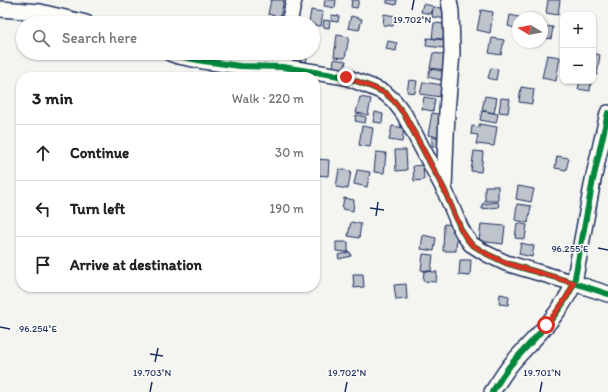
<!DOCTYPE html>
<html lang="en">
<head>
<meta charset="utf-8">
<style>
	:root { --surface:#fff; --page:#f6f6f6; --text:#202124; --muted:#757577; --line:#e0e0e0 }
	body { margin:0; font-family:Itim,sans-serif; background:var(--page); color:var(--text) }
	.controls { position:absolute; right:12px; top:12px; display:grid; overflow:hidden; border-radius:8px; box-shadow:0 1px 3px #0004 }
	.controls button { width:36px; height:36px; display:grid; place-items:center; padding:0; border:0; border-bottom:1px solid var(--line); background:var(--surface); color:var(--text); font:20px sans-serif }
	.compass { position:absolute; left:512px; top:12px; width:36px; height:36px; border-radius:50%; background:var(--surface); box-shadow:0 1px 3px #0004; rotate:280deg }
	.stop { position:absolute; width:12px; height:12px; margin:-9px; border:3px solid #d93025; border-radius:50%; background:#fff }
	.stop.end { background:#d93025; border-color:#fff; box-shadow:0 1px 4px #0008 }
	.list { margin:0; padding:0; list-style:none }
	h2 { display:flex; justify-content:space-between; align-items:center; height:52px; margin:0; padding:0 16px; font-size:17px }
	h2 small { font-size:13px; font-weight:400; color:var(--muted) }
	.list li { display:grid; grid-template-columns:26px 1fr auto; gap:12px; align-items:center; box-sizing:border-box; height:56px; padding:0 16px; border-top:1px solid var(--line) }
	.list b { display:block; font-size:15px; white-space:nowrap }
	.list em { font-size:13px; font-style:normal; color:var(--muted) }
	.icon { flex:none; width:22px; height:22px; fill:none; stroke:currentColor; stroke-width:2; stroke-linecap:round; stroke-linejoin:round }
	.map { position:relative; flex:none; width:608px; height:392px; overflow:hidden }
	.search { position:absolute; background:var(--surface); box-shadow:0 1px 3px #0004; left:16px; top:16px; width:304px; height:44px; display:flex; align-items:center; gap:10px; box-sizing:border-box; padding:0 14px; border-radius:22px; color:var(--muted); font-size:15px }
	.panel { position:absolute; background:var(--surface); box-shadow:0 1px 3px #0004; left:16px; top:72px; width:304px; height:220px; border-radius:16px }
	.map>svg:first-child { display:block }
	.building { fill:#bfc3cc; stroke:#1b2f5e }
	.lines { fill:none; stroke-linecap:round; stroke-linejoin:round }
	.minor-casing { stroke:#1b2f5e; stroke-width:18 }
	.minor { stroke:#fdfcf7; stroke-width:15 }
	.cycleway-casing { stroke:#fdfcf7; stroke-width:8 }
	.cycleway { stroke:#00873e; stroke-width:6 }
	.route { stroke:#d93025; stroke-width:5 }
	.ticks { fill:none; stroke:#1b2f5e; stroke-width:1.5 }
	.ticks-label { font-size:10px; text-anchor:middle; fill:#1b2f5e; stroke:#fdfcf7; stroke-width:3; stroke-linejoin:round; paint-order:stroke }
</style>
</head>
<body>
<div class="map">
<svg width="608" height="392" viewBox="0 0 608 392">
	<rect width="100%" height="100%" fill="#f4f4f1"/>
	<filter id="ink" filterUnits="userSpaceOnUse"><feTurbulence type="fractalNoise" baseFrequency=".025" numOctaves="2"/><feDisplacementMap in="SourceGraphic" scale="8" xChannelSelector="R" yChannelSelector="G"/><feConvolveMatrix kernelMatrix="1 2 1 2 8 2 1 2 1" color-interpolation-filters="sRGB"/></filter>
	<g filter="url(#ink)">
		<g class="building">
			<path d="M271,0h13l-4,17 -12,-3z"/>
			<path d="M325,0h11l-1,8 -11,-2z"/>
			<path d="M352,0h7l-2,8 -6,-1z"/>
			<path d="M387,0h10l-1,5 -9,-2z"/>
			<path d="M548,0h12l-2,15 -12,-2z"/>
			<path d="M423,4l10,2 -2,8 -10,-2z"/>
			<path d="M433,7l16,2 -1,10 -16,-2z"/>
			<path d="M311,10l12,2 -2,14 -8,-1v-2h-4z"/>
			<path d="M481,10l12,2 -3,21 -13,-3z"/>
			<path d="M384,14l11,2 -2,10 -10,-1z"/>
			<path d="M332,15l7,1 -1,6 -7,-1z"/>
			<path d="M510,15l13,3h-5v11l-10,-3z"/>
			<path d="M351,16l11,3 -3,11 -11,-2z"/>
			<path d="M324,20l6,1 -1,7 -6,-1z"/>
			<path d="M434,23l12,1 -2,15 -12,-1z"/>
			<path d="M543,26l10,1 -2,12 -9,-2z"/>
			<path d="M337,35l12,2 -4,21 -11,-1z"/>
			<path d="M427,38l18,2 -1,8 -18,-2z"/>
			<path d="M492,38l12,2 -3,15 -12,-2z"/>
			<path d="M388,41l9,2 -1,8 -10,-2z"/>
			<path d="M292,53h16l-2,10 -16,-3z"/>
			<path d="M433,53l16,2 -3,15 -16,-2z"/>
			<path d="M593,53l7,2 -3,20 -4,-1z"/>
			<path d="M547,55l13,2 -4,24 -14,-3z"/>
			<path d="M334,59l12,2 -2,9 -11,-2z"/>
			<path d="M491,68l7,1 -2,11 -8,-2z"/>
			<path d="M430,69l13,2 -2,9 -13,-3z"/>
			<path d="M208,72l15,2 -1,3h-15z"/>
			<path d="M409,80l8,1 -2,12 -8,-1z"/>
			<path d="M580,81h11l-1,10 -12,-2z"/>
			<path d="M423,82l20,3 -2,12 -21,-3z"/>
			<path d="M521,87l13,2 -2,15 -13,-2z"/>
			<path d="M485,96l12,2 -3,15 -12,-3z"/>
			<path d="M360,97l11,2 -3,16 -12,-2z"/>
			<path d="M424,97l11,2 -2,12 -11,-2z"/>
			<path d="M501,98l9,1 -2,14 -9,-1z"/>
			<path d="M482,111l16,3 -2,9 -16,-3z"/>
			<path d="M375,112l8,2 -1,9 -9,-1z"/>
			<path d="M432,113l11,2 -3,22 -12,-2z"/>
			<path d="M356,115l10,2 -1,6 -10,-2z"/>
			<path d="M479,124l18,3 -3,19 -18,-2 2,-9 -7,-1 1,-8 7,1z"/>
			<path d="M362,126l11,2 -3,19 -11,-2z"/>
			<path d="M392,126l12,2 -2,14 -13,-2z"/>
			<path d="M432,137l12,1 -1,9 -11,-1z"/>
			<path d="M395,150h11l1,20 -11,1z"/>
			<path d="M474,151l9,1 -2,20 -10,-1z"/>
			<path d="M376,152l10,1 -2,20 -10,-1z"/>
			<path d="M557,156l12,2 -3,12 -11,-2z"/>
			<path d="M317,159l12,1 -1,16 -12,-1z"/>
			<path d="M423,165l1,15 -10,1 -1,-15z"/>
			<path d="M339,169l12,2 -3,18 -12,-2z"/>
			<path d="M357,170l13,2 -3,15 -13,-3z"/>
			<rect x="485" y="186" width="13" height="15"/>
			<path d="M518,186l16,3 -3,13 -15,-3z"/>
			<path d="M344,198l10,2 -1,11 -11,-2z"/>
			<path d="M498,202l1,5 -17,2v-5z"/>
			<path d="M517,204l14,2 -3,17 -13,-3z"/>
			<path d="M351,222l10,2 -2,14 -11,-2z"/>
			<path d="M517,223l10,2 -2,14 -10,-1z"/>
			<path d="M444,224l13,1 -1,26h-13z"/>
			<path d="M481,224l24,2 -2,18 -24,-3z"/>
			<path d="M423,235l13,3 -2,13 -13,-2z"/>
			<path d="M336,242h12v10l-12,-1z"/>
			<path d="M521,243l13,3 -2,11 -13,-3z"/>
			<path d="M350,252l1,4 -12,3 -1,-4z"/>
			<path d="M423,254l10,1 -2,16 -10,-1z"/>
			<path d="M460,260h11l-1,16 -11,-1z"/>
			<path d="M424,271l13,1 -1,10 -13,-1z"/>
			<path d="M353,274h10l1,13 -10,1z"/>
			<path d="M406,284l1,15 -11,1 -2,-15z"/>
			<path d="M500,294l9,2 -1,9 -9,-1z"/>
		</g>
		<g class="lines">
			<defs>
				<g id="minor">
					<path d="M0,9l40,3 46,11"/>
					<path d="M289,23l5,-23"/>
					<path d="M170,53l8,3 25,5 37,5 43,1 63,10 28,11 11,5 9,8 10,13 40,75 16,38 5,9 6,8 16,10 19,9 68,20 34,11"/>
					<path d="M283,67l2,-14"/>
					<path d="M444,188l3,-77 5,-58 -1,-41 -2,-12"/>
					<path d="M492,392c7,-10 13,-21 21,-30 22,-25 48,-48 61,-79l19,-103 15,-67"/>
				</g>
			</defs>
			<use href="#minor" class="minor-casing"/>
			<use href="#minor" class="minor"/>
			<defs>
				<g id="cycleway">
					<path d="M170,53l8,3 25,5 37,5 43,1 63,10 28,11 11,5 9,8 10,13 40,75 16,38 5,9 6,8 16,10 19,9 68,20 34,11"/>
					<path d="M492,392c7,-10 13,-21 21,-30 22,-25 48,-48 61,-79l19,-103 15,-67"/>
				</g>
			</defs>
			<use href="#cycleway" class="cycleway-casing"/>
			<use href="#cycleway" class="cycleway"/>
		</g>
	</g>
	<g class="lines" filter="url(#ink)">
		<path class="route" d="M346,77l28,11 11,5 9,8 10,13 40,75 16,38 5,9 6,8 16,10 19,9 68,20c-7,16 -17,28 -28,42"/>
	</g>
	<path class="ticks" d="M412,10l2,-10M370,208l14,2M376,216l2,-14M598,248l10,2M0,327l10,2M150,354l13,2M155,362l3,-14M150,392l2,-10M345,392l2,-10M540,392l2,-10"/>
	<g class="ticks-label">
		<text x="412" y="23">19.702°N</text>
		<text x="570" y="252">96.255°E</text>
		<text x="38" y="332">96.254°E</text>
		<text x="152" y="376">19.703°N</text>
		<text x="347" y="376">19.702°N</text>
		<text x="542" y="376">19.701°N</text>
	</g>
</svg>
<div class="controls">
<button>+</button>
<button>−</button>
</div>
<svg class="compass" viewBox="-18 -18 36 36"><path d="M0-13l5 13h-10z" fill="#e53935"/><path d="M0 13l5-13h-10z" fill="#757577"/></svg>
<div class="stop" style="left:546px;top:325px"></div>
<div class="stop end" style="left:346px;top:77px"></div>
<div class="search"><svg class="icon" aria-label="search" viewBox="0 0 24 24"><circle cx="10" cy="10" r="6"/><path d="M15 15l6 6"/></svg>Search here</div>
<section class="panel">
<h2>3 min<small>Walk · 220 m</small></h2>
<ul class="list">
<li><svg class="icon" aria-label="ahead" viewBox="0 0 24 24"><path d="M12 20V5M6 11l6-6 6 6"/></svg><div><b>Continue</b></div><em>30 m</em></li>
<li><svg class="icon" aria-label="left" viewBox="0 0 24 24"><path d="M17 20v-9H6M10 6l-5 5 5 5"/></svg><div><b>Turn left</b></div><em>190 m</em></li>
<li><svg class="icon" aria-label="arrive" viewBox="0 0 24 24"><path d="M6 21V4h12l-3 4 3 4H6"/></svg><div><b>Arrive at destination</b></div></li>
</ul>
</section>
</div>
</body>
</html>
